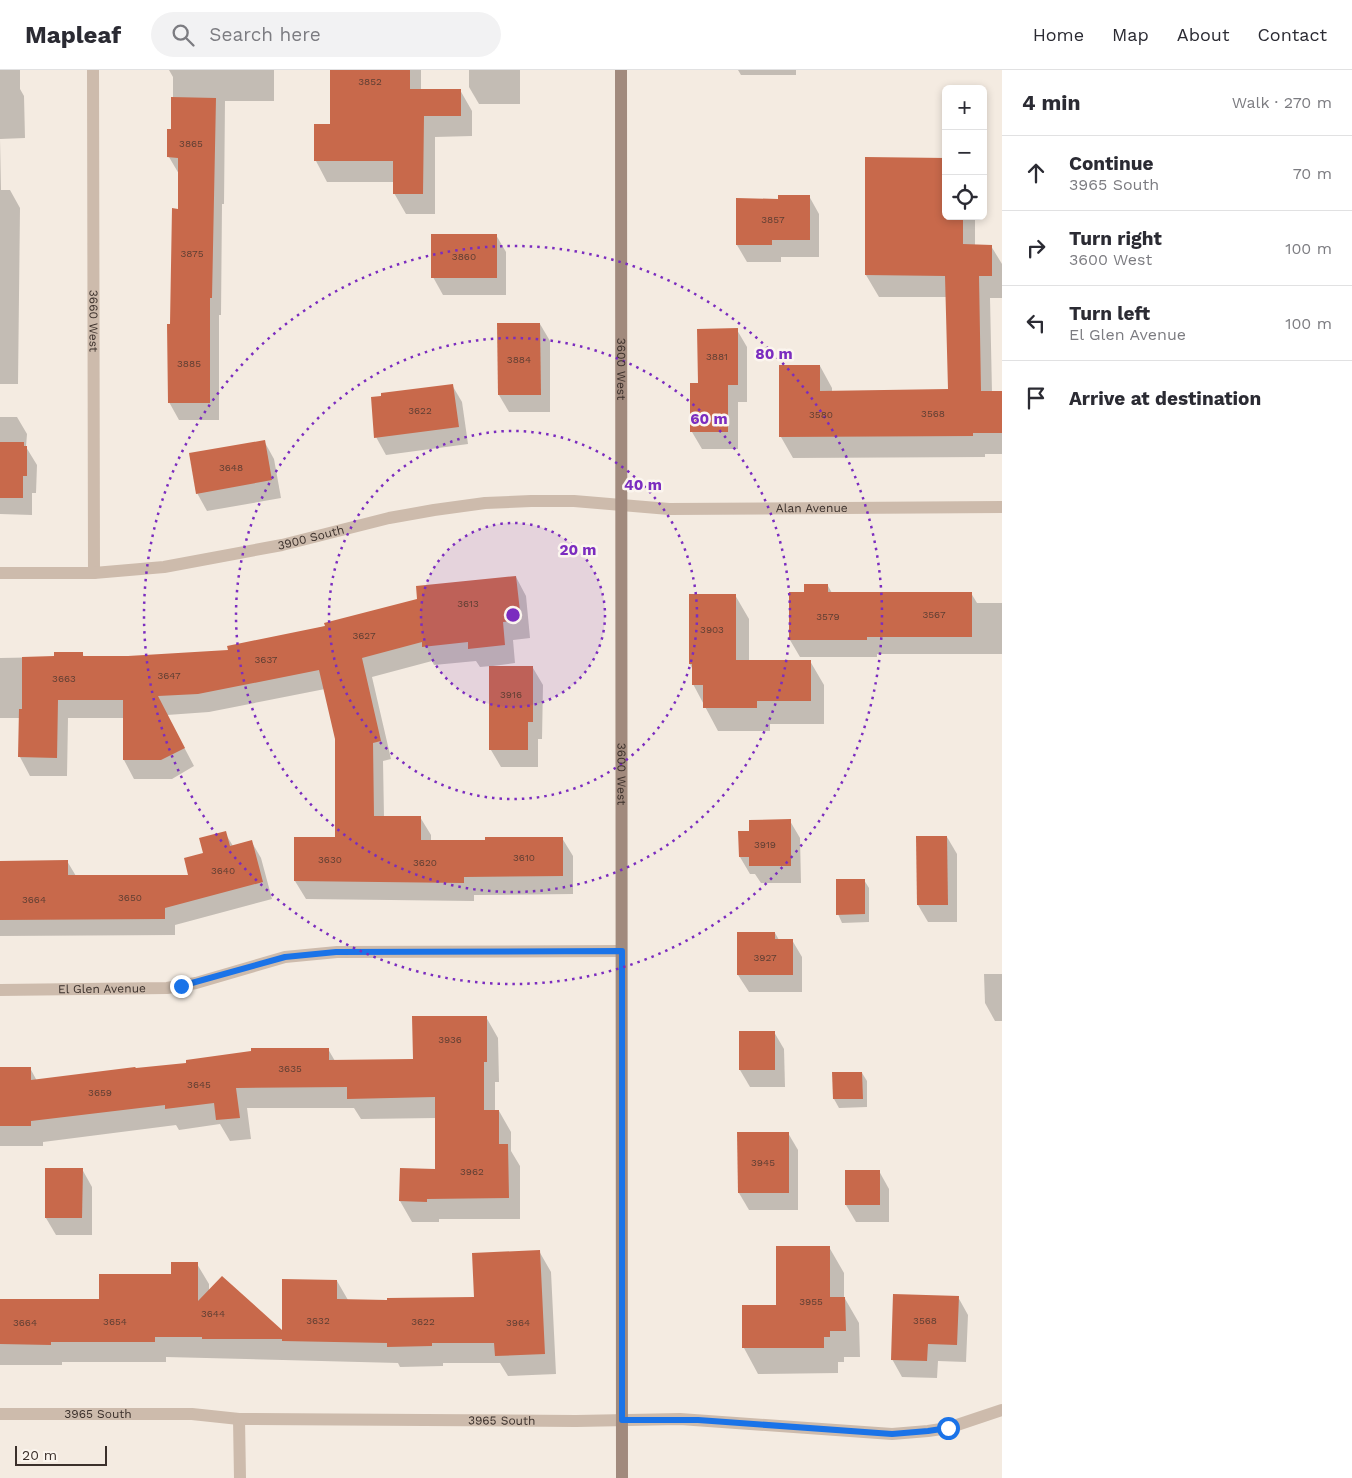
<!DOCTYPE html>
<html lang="en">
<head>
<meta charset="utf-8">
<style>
	:root { --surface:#fff; --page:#f2f2f3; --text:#2b2b33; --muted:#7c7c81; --line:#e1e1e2 }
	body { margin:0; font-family:"Work Sans",sans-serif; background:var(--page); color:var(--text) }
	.controls { position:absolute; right:15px; top:15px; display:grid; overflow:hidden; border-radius:8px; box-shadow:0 2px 8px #0003 }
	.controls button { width:45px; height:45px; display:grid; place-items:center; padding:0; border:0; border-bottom:1px solid var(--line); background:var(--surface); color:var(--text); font:25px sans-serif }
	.scale { position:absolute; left:15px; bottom:12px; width:92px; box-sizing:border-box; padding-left:5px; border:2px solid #3b302b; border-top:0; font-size:14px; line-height:18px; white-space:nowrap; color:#3b302b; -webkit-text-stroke:4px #fbf5ee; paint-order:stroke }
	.stop { position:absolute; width:15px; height:15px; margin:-11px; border:4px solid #1a73e8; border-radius:50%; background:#fff }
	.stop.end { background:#1a73e8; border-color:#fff; box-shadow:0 1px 5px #0008 }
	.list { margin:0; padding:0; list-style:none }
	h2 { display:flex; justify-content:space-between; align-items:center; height:65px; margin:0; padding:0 20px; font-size:21px }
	h2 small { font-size:16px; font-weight:400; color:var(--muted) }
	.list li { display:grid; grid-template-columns:32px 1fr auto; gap:15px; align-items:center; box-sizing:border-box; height:75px; padding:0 20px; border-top:1px solid var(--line) }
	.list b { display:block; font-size:19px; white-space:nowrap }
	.list p { margin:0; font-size:16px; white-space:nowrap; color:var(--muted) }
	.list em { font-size:16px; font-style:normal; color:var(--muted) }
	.icon { flex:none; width:28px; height:28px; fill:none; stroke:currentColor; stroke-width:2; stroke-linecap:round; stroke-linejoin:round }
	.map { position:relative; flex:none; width:1002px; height:1408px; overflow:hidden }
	header { display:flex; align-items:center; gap:30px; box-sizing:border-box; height:70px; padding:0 25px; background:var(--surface); border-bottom:1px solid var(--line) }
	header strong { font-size:24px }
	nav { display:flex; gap:28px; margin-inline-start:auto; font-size:18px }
	.search { width:350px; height:45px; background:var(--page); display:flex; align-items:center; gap:12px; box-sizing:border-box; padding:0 18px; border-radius:28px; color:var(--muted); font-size:19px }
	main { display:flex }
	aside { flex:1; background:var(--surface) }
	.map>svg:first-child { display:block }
	.shadow { fill:#0003 }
	.building { fill:#c8694b }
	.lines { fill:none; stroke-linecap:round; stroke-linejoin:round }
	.street { stroke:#cdbbac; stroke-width:12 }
	.secondary { stroke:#a18a7d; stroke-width:12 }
	.route { stroke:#1a73e8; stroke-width:6 }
	.ring { fill:none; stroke:#7b2cbf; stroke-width:2.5; stroke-dasharray:2.5 5 }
	.labels { text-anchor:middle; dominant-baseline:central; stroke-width:5; stroke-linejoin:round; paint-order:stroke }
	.number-label { font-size:10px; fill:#5e3e33 }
	.street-label { font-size:12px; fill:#3b302b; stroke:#fbf5ee }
	.centre { fill:#7b2cbf; stroke:#fbf5ee; stroke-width:2.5 }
	.ring-label { font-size:15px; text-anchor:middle; font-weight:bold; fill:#7b2cbf; stroke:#fbf5ee; stroke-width:5; stroke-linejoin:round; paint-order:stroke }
</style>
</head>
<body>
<header>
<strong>Mapleaf</strong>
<div class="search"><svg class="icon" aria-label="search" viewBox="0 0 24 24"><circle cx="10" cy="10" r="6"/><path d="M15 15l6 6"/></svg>Search here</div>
<nav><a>Home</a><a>Map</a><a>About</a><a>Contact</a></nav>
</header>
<main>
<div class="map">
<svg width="1002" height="1408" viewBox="0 0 1002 1408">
	<rect width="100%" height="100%" fill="#f4ebe1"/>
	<g class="shadow">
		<path d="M0,0h20v19l4,7 1,42 -25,1 1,51h9l10,18 -2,176h-18z"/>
		<path d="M169,0h105v31h-49l-1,103h-2l-1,111h-2v105h-40l-10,-18 2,-77 9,-115 -1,-36 -10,-17 4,-27v-53z"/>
		<path d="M331,0h90v20h39l12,21v25l-37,1v77h-29l-12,-21v-11h-67l-11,-21v-36h15z"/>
		<path d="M469,0h51v34h-41l-10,-17z"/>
		<path d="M738,0h58v5h-55z"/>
		<path d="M809,126l10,18v43h-38v5h-34l-10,-17 1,-45h41z"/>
		<path d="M946,146h29v30h16l11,18v34h-12l2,95 10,-1v62h-17v3l-192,1 -12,-21 39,-71 12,22v4l117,-2 -2,-93h-68l-13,-22z"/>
		<path d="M496,165l10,17v43h-63l-10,-18z"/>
		<path d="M498,254h42l10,17v71h-41l-10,-17z"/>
		<path d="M737,260l10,17v55h-9v47h-36l-10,-17 7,-48z"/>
		<path d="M452,315l10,17 6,42 -82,11 -10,-18z"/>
		<path d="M0,347h17l10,17 -1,13 11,18 -1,28h-4v22l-32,-1z"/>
		<path d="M264,371l10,18 7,39 -74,13 -10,-18z"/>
		<path d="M516,507l10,19 4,42 -17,2 2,23 -22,3v2h40l10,17 -1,54h-4v28h-37l-10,-17v-84l-11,1 -4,-6 -42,4 -2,-4 -60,16 19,82 -8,2 1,56h36l11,18v7l131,-4 11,18v38l-99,1v6l-168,-2 -11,-18 42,-43v-99l-12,-50 -116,23 -42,3 27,51 -22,13h-38l-10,-19v-42h-56l-1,58h-37l-10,-19v-39h-20v-60l55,-1 27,-4 2,4h44l101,-6z"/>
		<path d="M828,516l4,7h139l6,10h25v51h-125v3h-77l-10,-17 16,-47z"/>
		<path d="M735,525l14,24v42h61l14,24v39h-54v7h-52l-25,-47v-14l-3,-6z"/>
		<path d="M790,751l10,17 1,45h-40l-6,-9h-5l-10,-17 10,-25z"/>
		<path d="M225,763l8,13 18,-5 10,17 11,41 -97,26v10l-175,1v-74l67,-1 9,15h114l14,-22z"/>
		<path d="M917,767h30l10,17v68h-29l-10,-17z"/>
		<path d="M864,810l5,8v34l-27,1 -4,-9z"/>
		<path d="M775,863l4,7h13l10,17v35h-53l-11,-17z"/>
		<path d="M984,904h18v47h-7l-10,-18z"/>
		<path d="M486,947l12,21 1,44h-4v29h4l12,21v19l9,15v53h-81v3h-27l-12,-21 37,-30 -1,-53 -75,1 -7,-11h-107l4,31 -21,2 -10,-17 -41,6 -3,-5 -133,17v4h-43v-77l30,-1 7,13 291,-32 7,12 79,-1z"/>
		<path d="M774,962l10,17 1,38h-35l-10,-17z"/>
		<path d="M834,1003h28l5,8v26l-28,1 -5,-9z"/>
		<path d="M788,1063l10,17v60h-49l-10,-17z"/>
		<path d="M82,1099l10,18v48h-36l-10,-17z"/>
		<path d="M879,1101l10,18v33h-33l-10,-17z"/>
		<path d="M829,1177l15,26v24l15,26 1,34h-16v5h-6v11l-80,1 -14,-26 33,-42z"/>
		<path d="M539,1181l12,21 5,102 -48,2 -8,-13h-57v3l-43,1 -2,-4 -232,-6v5h-104v3h-62v-65h100l73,-25 24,-11 12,20v7l74,42 54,-52 11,19 40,1 87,-3z"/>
		<path d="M958,1227l10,18 -2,47 -28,-1 -1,17 -35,-1 -10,-18z"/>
	</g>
	<g class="building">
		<path d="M330,0h80v19h51v27h-37l-1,78h-30v-33h-79v-37h16z"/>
		<path d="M171,27l45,1 -4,200h-2v105h-42l-1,-79h3l2,-116 6,1v-51l-11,-1v-28h4z"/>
		<path d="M865,87l81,1v58h17v28l29,1v31h-13l2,115h21v42h-29v3l-194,1v-72h41v26l128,-2 -3,-113 -80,-1z"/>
		<path d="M778,125h32v45h-38v5h-36v-47l42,1z"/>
		<rect x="431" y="164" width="66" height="44"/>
		<path d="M497,253h43l1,72h-43z"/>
		<path d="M738,258v57h-10v47h-38v-49h8l-1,-54z"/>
		<path d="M453,314l6,43 -85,11 -3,-41 10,-1v-3z"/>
		<path d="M265,370l7,40 -76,14 -7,-41z"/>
		<path d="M0,372h24v4h3v30h-4v22h-23z"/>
		<path d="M516,506l5,44 -18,2 2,23 -37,4v-7l-46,5v-5l-60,16 19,83 -8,2 1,73h47v24h64v-3h78v39l-99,1v6l-170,-2v-44h41v-98l-16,-69 -121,24 -40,2 27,52 -24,12h-38v-60h-65l-1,58 -39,-1 1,-48h3v-52l32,-1v-4h29v4h45l100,-6 -1,-4 98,-20 -1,-3 93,-24 -1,-13z"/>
		<path d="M804,514h24v8h144v45h-105v3h-78v-48h15z"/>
		<path d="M689,524h47v66h75v41h-54v7h-54v-23h-11v-21h-3z"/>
		<path d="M489,596h44v56h-5v28h-39z"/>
		<path d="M791,749v47h-42v-9h-10l-1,-26h11v-11z"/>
		<path d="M226,761l4,15 22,-6 11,42 -98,26v11l-165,1v-59l68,-1v15h120l-4,-17 19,-5 -4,-15z"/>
		<path d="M916,766h31l1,69h-31z"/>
		<path d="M836,809h29v35l-29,1z"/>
		<path d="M737,862h38v7h18v36h-56z"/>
		<path d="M412,946h75v46h-3v48h15v34h9l1,54 -82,1v3l-28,-1 1,-33 35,1v-72l-88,2v-12l-111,1 4,30 -24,2 -2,-17 -49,6v-4l-134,16v5h-31v-59h31v13l104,-13 1,1 50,-5v-3l65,-9v-3h78v12l84,-1z"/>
		<rect x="739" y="961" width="36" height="39"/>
		<path d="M832,1002h30l1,27h-30z"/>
		<path d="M737,1062h52v61h-51z"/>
		<path d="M45,1098h38l-1,50h-37z"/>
		<rect x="845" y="1100" width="35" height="35"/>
		<path d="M776,1176h54v51h15l1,34h-16v6h-6v11h-82v-43h34z"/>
		<path d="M540,1180l5,104 -50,2 -1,-13h-62v3l-45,1v-4l-105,-2v-2h-80v-2h-47v5h-104v3l-51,-1v-45h99v-25h72v-12h27v39l24,-25 60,54v-51l55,1v19l50,1v-2l87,-1 -2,-44z"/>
		<path d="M893,1224l66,2 -2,49 -29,-1 -1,17 -36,-1z"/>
	</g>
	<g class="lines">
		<g class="street">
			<path id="s1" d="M93,0l1,503"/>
			<path id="s2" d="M0,503h94l70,-6 118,-22 107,-27 45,-8 51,-7 46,-2h43l95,8 333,-2"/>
			<path id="s3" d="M0,920l167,-2 29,-5 89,-26 52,-5 284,-1"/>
			<path id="s4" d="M0,1344h192l47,5 337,2 104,-2 212,15 36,-3 20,-3 54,-18"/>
			<path d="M239,1349l1,59"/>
		</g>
		<path class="secondary" id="s5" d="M621,0l1,1408"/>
	</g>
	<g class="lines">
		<path class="route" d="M181,916l104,-29 51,-5 286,-1v469h76l194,14 36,-3 20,-3"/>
	</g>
	<circle cx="513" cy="545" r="92" fill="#7b2cbf" fill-opacity=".12"/>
	<g class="ring">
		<circle cx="513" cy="545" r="92"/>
		<circle cx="513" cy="545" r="184"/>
		<circle cx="513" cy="545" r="277"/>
		<circle cx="513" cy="545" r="369"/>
	</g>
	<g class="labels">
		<g class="number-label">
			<text x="370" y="11">3852</text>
			<text x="191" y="73">3865</text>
			<text x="773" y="149">3857</text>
			<text x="192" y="183">3875</text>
			<text x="464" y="186">3860</text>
			<text x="717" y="286">3881</text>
			<text x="519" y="289">3884</text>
			<text x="189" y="293">3885</text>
			<text x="420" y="340">3622</text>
			<text x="933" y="343">3568</text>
			<text x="821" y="344">3580</text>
			<text x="231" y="397">3648</text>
			<text x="468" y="533">3613</text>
			<text x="934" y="544">3567</text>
			<text x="828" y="546">3579</text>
			<text x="712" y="559">3903</text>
			<text x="364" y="565">3627</text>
			<text x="266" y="589">3637</text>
			<text x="169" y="605">3647</text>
			<text x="64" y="608">3663</text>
			<text x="511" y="624">3916</text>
			<text x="765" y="774">3919</text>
			<text x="524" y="787">3610</text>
			<text x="330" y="789">3630</text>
			<text x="425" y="792">3620</text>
			<text x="223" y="800">3640</text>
			<text x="130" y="827">3650</text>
			<text x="34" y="829">3664</text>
			<text x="765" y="887">3927</text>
			<text x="450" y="969">3936</text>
			<text x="290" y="998">3635</text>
			<text x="199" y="1014">3645</text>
			<text x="100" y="1022">3659</text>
			<text x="763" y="1092">3945</text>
			<text x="472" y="1101">3962</text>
			<text x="811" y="1231">3955</text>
			<text x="213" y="1243">3644</text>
			<text x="318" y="1250">3632</text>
			<text x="925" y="1250">3568</text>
			<text x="115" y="1251">3654</text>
			<text x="423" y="1251">3622</text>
			<text x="25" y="1252">3664</text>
			<text x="518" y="1252">3964</text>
		</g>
		<g class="street-label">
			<text stroke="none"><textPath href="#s1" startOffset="251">3660 West</textPath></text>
			<text stroke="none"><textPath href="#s5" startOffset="299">3600 West</textPath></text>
			<text stroke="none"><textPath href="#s2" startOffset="819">Alan Avenue</textPath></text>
			<text stroke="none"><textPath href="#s2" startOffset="314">3900 South</textPath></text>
			<text stroke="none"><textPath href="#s5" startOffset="704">3600 West</textPath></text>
			<text stroke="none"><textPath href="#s3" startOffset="102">El Glen Avenue</textPath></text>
			<text stroke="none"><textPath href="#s4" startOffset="98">3965 South</textPath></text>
			<text stroke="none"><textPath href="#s4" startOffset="502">3965 South</textPath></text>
		</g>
	</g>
	<circle cx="513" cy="545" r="8" class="centre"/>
	<g class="ring-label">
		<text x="774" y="289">80 m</text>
		<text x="709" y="354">60 m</text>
		<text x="643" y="420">40 m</text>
		<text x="578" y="485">20 m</text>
	</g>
</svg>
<div class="controls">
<button>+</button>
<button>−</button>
<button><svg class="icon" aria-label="locate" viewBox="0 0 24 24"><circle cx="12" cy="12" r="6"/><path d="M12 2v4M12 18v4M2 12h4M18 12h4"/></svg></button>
</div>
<div class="scale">20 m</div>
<div class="stop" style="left:948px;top:1358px"></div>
<div class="stop end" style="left:181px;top:916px"></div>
</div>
<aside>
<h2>4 min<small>Walk · 270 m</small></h2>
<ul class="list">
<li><svg class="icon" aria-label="ahead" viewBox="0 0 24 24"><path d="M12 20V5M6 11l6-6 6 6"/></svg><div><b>Continue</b><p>3965 South</p></div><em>70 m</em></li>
<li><svg class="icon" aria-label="right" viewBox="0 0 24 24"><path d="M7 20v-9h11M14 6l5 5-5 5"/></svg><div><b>Turn right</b><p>3600 West</p></div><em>100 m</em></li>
<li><svg class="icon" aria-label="left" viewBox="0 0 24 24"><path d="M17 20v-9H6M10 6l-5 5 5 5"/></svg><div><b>Turn left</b><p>El Glen Avenue</p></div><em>100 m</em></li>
<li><svg class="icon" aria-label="arrive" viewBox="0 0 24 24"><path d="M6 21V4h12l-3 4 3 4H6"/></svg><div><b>Arrive at destination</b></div></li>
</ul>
</aside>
</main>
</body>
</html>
